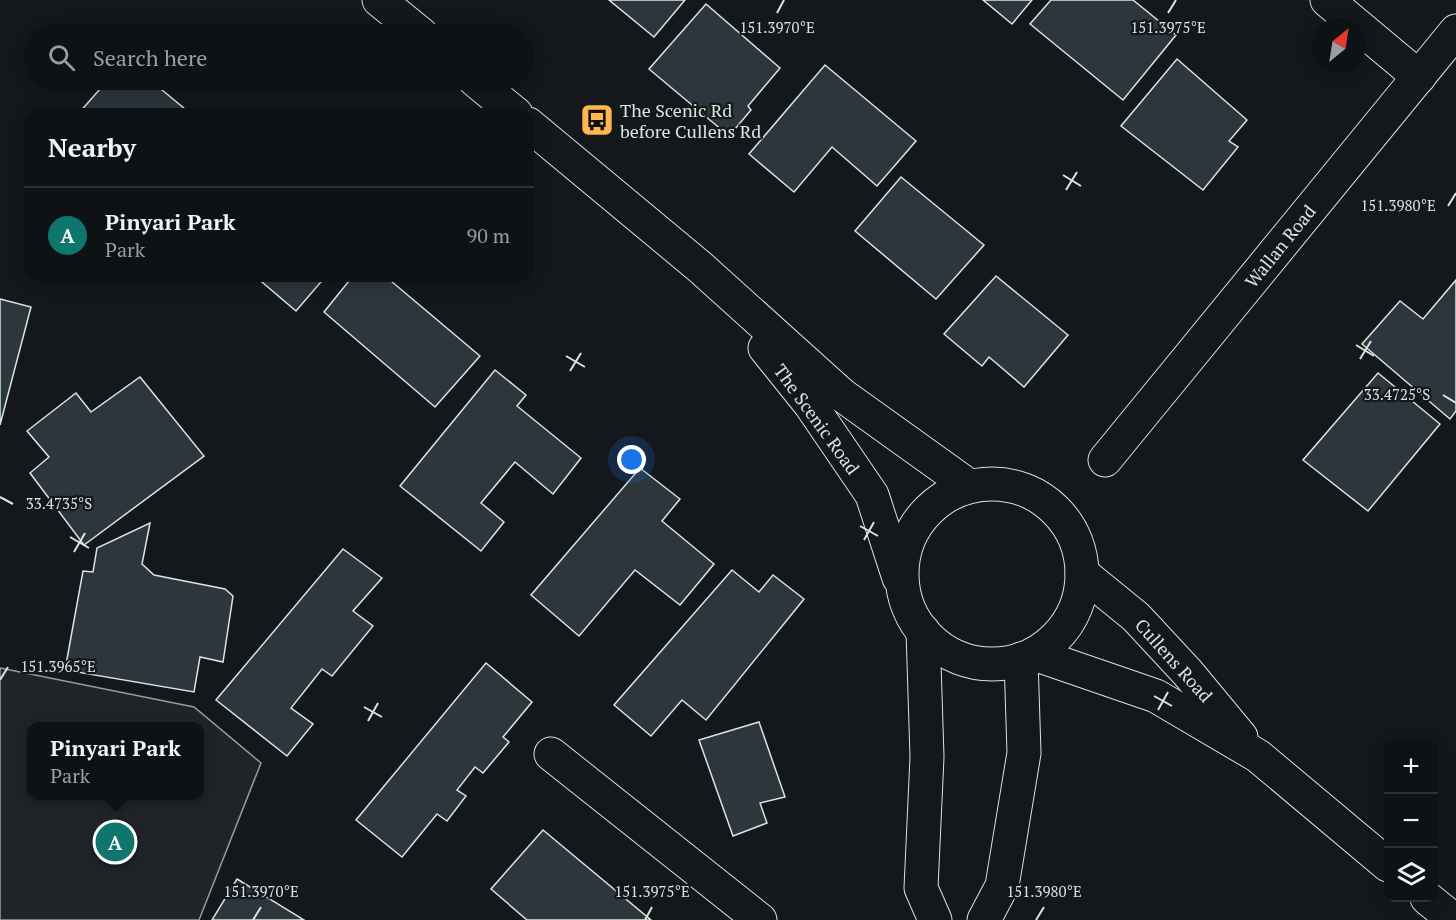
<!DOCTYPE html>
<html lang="en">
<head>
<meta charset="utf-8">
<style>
	:root { --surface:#0f1215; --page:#181b1e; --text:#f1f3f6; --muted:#9b9ea0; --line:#2f3234; --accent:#0f766e }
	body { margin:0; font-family:"PT Serif",serif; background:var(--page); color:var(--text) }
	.controls { position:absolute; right:18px; bottom:18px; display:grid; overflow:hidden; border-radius:12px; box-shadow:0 3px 15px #0003 }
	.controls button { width:54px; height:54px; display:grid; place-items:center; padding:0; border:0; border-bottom:2px solid var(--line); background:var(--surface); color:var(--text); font:30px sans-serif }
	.compass { position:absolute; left:1312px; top:18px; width:54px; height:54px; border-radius:50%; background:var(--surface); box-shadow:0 3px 15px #0003; rotate:30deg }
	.you { position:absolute; left:632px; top:460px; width:21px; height:21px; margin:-15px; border:4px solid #fff; border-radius:50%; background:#1a73e8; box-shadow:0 0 0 9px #1a73e833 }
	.badge { display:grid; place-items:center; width:39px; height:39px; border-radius:50%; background:var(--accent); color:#fff; font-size:20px; font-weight:700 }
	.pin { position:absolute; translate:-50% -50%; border:3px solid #fff; box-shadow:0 2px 6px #0006 }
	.popup { position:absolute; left:27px; top:722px; width:177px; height:78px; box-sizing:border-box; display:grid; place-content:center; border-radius:12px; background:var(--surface); filter:drop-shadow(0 2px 4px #0005); font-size:20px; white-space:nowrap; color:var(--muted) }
	.popup b { font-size:22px; color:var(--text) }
	.popup::after { content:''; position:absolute; left:50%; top:100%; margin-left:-12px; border:12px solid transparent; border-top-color:var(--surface) }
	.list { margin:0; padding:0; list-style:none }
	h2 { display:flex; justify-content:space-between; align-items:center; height:78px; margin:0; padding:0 24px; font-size:26px }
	h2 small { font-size:20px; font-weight:400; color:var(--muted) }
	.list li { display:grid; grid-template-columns:39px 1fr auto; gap:18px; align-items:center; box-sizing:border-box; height:96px; padding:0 24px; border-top:2px solid var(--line) }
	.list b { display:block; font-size:22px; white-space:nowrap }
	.list p { margin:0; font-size:20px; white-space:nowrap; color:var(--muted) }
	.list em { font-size:20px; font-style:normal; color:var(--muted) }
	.icon { flex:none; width:33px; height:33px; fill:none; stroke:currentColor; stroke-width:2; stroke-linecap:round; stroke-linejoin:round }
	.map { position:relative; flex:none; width:1456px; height:920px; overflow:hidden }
	.search { position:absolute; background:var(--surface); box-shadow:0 3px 15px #0003; left:24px; top:24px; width:510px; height:66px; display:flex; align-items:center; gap:15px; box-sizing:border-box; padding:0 21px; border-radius:33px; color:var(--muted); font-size:22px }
	.panel { position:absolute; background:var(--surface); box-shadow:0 3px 15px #0003; left:24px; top:108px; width:510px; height:174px; border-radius:18px }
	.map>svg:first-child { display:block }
	.green { fill:#202428; stroke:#939e99; stroke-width:1.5; fill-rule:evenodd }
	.building { fill:#2c363c; stroke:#d8e6dc; stroke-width:1.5 }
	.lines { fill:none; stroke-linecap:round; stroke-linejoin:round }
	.minor-casing { stroke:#d8e6dc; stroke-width:35 }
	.major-casing { stroke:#d8e6dc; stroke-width:35 }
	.minor { stroke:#14181c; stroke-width:33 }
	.major { stroke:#14181c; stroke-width:33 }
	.ticks { fill:none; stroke:#d8e6dc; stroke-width:2 }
	.labels { text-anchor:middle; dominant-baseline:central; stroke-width:4.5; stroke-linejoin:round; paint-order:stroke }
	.poi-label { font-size:18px; fill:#d8e6dc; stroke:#14181c; text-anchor:start }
	.street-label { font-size:18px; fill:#d8e6dc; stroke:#14181c }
	.ticks-label { font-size:15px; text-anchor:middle; fill:#d8e6dc; stroke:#14181c; stroke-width:4.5; stroke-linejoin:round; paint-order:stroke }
</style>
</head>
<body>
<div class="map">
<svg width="1456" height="920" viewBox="0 0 1456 920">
	<rect width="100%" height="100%" fill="#14181c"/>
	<path class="green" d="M0,668l194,39 67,56 -62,157h-199zM31,726h168v70h-168z"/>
	<g class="building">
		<path d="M609,0h76l-31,37z"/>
		<path d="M983,0h49l-20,24z"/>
		<path d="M1051,0h82l43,35 -53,65 -93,-76z"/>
		<path d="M706,4l74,64 -32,38 3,4 -22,26 -80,-67z"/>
		<path d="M1177,59l70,61 -18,21 9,6 -35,43 -82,-64z"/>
		<path d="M825,65l91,76 -39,45 -45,-39 -38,45 -45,-38z"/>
		<path d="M108,80h42l41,34h-113z"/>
		<path d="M901,177l83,68 -48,54 -81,-68z"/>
		<path d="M255,276h71l-30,35z"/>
		<path d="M353,276h32l95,80 -45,51 -111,-95z"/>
		<path d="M996,276l72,59 -44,52 -35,-30 -7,9 -38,-32z"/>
		<path d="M1456,280v131l-6,8 -88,-75 38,-43 23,18z"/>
		<path d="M0,299l31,8 -31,118z"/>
		<path d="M495,370l31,25 -9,11 64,52 -28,36 -38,-32 -34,41 23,19 -23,29 -81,-65z"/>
		<path d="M1378,373l62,51 -72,87 -65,-51z"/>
		<path d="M140,377l64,79 -120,89 -54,-72 19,-16 -22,-26 49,-38 15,19z"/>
		<path d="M640,468l40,31 -18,22 52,43 -34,41 -45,-35 -56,66 -48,-41z"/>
		<path d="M150,523l-8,41 12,11 71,14 8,7 -10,66 -23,-5 -6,35 -129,-22 18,-99 10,1 4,-24z"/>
		<path d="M343,549l39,29 -29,33 20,15 -41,50 -10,-7 -31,39 22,16 -26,32 -71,-56z"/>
		<path d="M732,570l27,22 14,-17 31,24 -98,121 -24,-20 -31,36 -37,-31z"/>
		<path d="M486,663l46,39 -29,35 6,5 -26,31 -8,-6 -18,23 9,6 -19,25 -10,-7 -35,43 -46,-37z"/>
		<path d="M759,722l26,75 -25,6 7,20 -34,13 -34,-96z"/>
		<path d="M543,830l108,90h-124l-36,-31z"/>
		<path d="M237,879l67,41h-92z"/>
	</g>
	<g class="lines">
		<defs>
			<g id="minor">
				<path d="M1327,0l92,77"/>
				<path d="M1105,460l351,-429"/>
				<path d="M551,754l209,166"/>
			</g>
			<g id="major">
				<path d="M379,0l42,34"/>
				<path d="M475,80l41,34"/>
				<path d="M528,124l172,143 142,128 127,91"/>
				<path d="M765,348l45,56 62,91 27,83"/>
				<circle cx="992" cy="574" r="90"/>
				<path d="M1082,573l54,44 52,56 53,64"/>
				<path d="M923,631l4,126 -6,131 14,32"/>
				<path d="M1034,654l122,42 102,60 130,109"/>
				<path d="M1427,898l27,22"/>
				<path d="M984,920l18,-34 22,-133 -3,-94"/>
			</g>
		</defs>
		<use href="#minor" class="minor-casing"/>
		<use href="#major" class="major-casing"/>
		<use href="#minor" class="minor"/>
		<use href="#major" class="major"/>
	</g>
	<path class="ticks" d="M777,13l7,-13M1168,13l8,-13M1063,175l18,11M1066,190l11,-18M1448,206l8,-13M1356,345l18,11M566,356l19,11M1360,359l11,-18M570,371l11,-18M1443,395l13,8M0,497l13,7M860,526l18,10M70,537l19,11M864,540l10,-18M74,552l11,-19M0,680l8,-13M1154,696l18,10M364,707l18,10M1158,710l10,-18M368,721l10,-18M253,920l8,-13M645,920l7,-13M1036,920l8,-13"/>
	<defs>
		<symbol id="bus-square" viewBox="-11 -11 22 22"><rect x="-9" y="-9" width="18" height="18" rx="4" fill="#ffb74d" stroke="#14181c"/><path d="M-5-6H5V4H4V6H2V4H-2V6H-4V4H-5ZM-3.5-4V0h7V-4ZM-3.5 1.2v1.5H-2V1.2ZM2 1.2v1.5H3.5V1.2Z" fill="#111"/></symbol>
	</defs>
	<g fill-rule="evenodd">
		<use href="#bus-square" x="578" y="101" width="38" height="38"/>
	</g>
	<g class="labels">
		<g class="poi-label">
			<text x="620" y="110">The Scenic Rd<tspan x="620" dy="21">before Cullens Rd</tspan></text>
		</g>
		<g class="street-label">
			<text transform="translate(1280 246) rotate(-51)">Wallan Road</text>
			<text transform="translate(817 419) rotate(54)">The Scenic Road</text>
			<text transform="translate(1174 660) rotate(48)">Cullens Road</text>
		</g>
	</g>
	<g class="ticks-label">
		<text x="777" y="33">151.3970°E</text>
		<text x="1168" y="33">151.3975°E</text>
		<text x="1398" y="211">151.3980°E</text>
		<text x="1397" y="400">33.4725°S</text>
		<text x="59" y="509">33.4735°S</text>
		<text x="58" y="672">151.3965°E</text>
		<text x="261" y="897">151.3970°E</text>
		<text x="652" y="897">151.3975°E</text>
		<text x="1044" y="897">151.3980°E</text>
	</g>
</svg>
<div class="controls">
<button>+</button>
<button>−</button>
<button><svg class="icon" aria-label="layers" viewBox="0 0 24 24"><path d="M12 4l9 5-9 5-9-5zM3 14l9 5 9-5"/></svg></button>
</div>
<svg class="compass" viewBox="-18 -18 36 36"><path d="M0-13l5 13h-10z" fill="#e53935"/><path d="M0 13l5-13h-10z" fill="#9b9ea0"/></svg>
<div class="you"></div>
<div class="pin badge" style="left:115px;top:842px">A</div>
<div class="popup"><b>Pinyari Park</b>Park</div>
<div class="search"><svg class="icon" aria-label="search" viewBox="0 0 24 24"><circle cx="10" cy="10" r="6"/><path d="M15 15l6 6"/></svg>Search here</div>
<section class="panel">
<h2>Nearby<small></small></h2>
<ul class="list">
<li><span class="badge">A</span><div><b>Pinyari Park</b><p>Park</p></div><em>90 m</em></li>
</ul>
</section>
</div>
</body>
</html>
